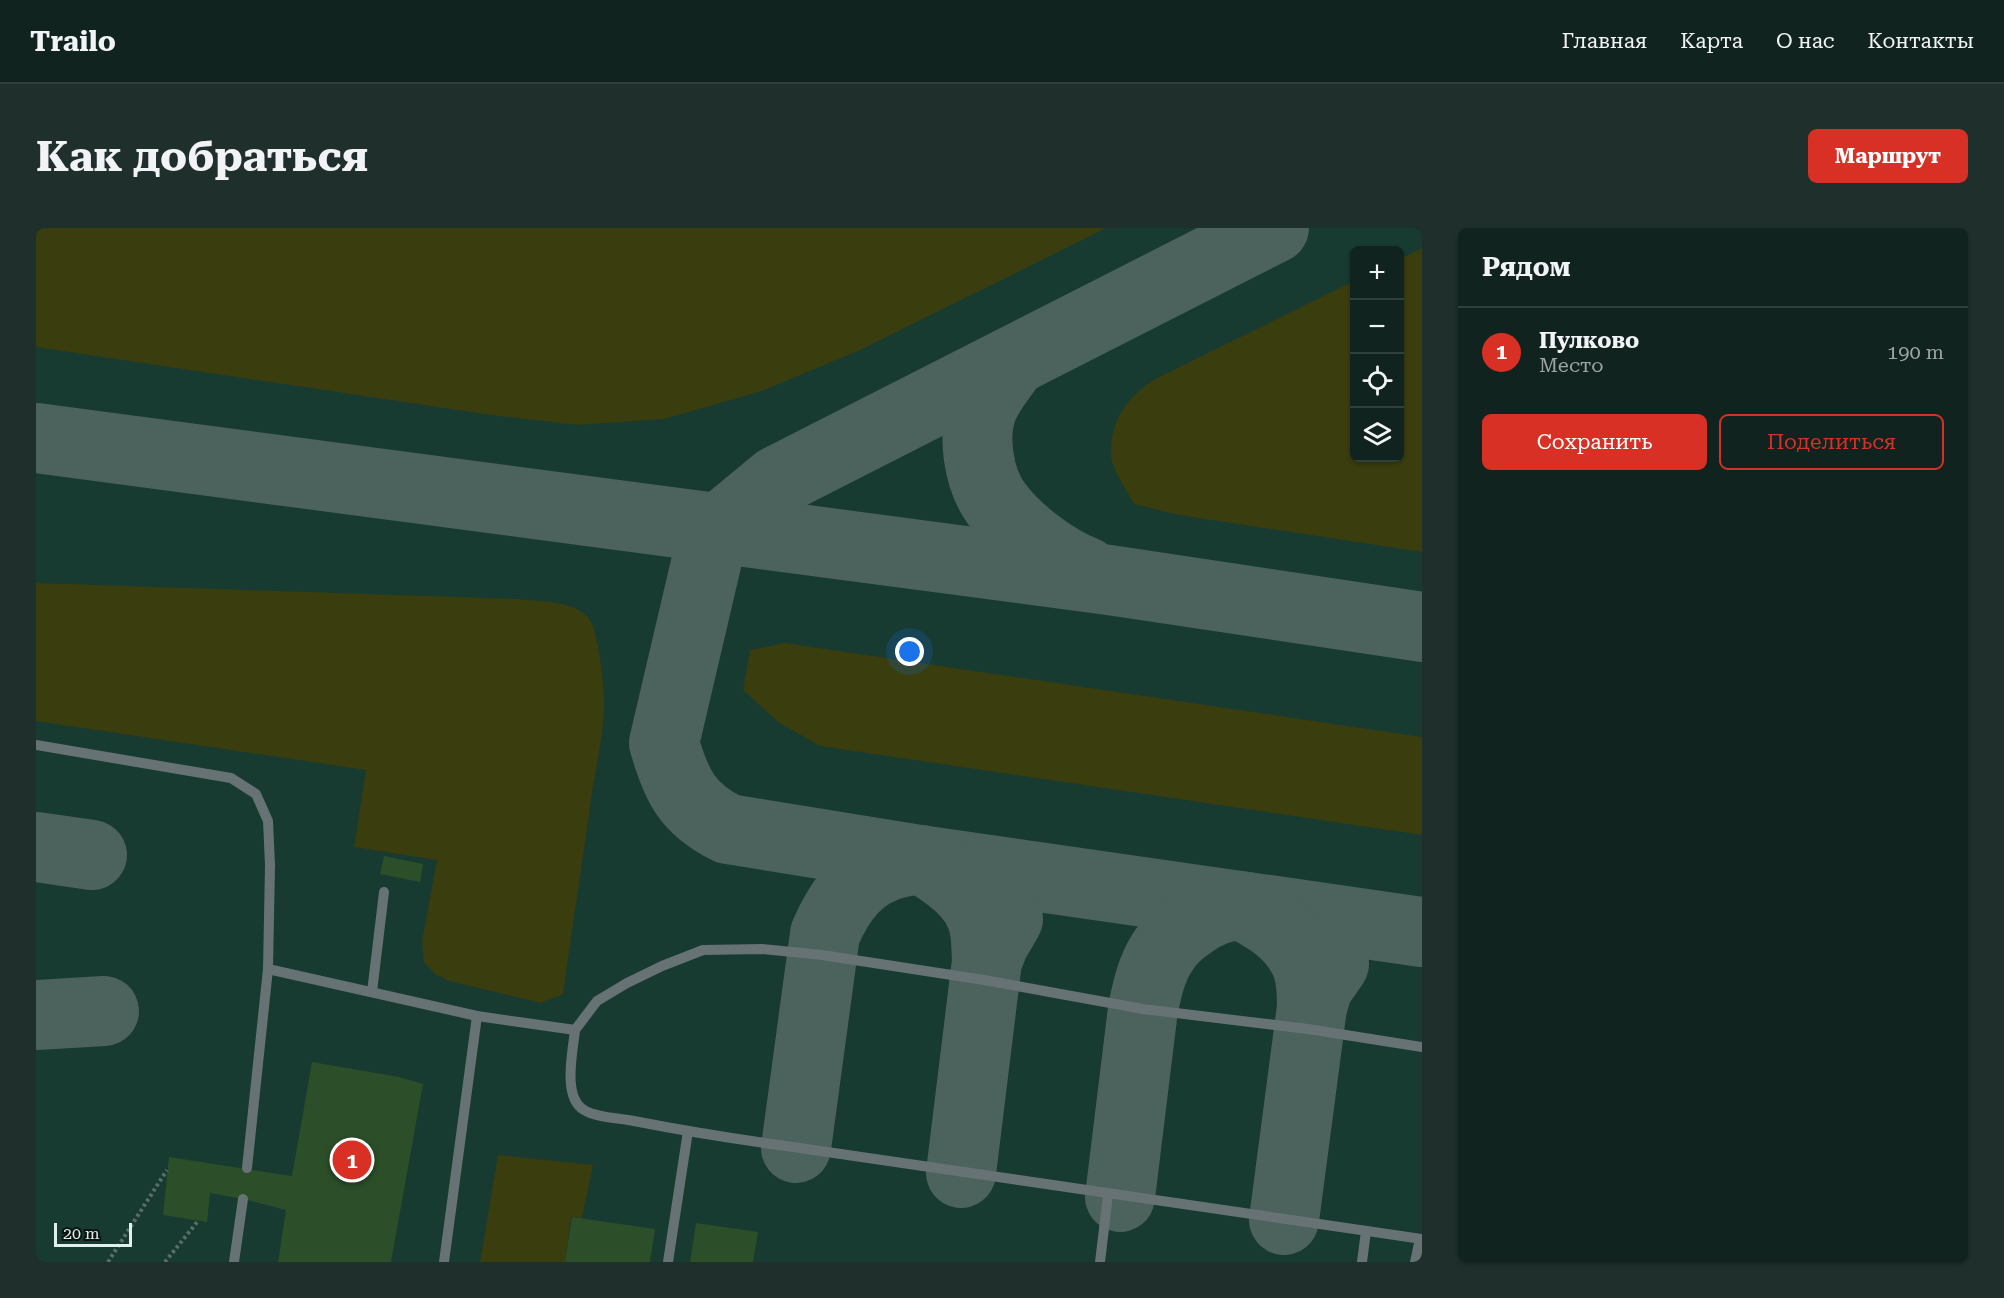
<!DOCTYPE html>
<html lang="ru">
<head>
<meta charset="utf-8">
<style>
	:root { --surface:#11231f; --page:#1e2f2c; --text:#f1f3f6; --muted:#9ca4a4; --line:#30403d; --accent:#d93025 }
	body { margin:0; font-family:"Roboto Serif",serif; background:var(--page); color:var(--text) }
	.controls { position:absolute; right:18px; top:18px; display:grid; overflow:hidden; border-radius:9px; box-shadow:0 2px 4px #0004 }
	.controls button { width:54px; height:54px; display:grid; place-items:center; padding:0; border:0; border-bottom:2px solid var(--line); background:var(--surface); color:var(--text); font:30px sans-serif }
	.scale { position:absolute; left:18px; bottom:15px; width:78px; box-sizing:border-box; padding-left:6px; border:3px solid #e1f0eb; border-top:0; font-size:16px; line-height:21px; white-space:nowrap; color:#e1f0eb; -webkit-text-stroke:4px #0a1512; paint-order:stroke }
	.you { position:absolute; left:874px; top:424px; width:21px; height:21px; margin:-15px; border:4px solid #fff; border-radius:50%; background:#1a73e8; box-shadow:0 0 0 9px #1a73e833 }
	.badge { display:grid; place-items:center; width:39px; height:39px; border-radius:50%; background:var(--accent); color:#fff; font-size:20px; font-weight:700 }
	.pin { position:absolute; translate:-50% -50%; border:3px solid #fff; box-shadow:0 2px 6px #0006 }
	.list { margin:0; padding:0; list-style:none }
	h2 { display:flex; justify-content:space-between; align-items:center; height:78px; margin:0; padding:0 24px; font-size:26px }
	h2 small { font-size:20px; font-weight:400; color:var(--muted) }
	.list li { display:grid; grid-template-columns:39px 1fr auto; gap:18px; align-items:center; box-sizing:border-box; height:90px; padding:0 24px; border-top:2px solid var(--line) }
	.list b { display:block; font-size:22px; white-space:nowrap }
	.list p { margin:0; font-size:20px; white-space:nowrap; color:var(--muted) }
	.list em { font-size:20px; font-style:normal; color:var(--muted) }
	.actions { display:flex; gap:12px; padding:18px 24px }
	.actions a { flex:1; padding:14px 0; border:2px solid var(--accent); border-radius:9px; text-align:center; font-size:21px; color:var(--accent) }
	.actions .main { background:var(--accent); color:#fff }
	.icon { flex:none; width:33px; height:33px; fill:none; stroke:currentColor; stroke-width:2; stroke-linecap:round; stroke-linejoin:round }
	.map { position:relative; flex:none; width:1386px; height:1034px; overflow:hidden; border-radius:9px }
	header { display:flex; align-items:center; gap:36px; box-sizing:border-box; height:84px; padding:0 30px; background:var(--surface); border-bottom:2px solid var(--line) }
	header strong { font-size:28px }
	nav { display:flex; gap:33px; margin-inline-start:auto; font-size:21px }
	.intro { display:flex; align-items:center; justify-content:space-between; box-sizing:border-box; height:144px; padding:0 36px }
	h1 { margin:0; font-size:42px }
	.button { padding:15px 27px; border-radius:9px; background:var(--accent); color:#fff; font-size:21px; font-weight:700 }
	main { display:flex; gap:36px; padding:0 36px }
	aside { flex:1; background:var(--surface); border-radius:9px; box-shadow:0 2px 4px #0004 }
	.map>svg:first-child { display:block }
	.built { fill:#173a31; fill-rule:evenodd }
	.green { fill:#3a3d0e }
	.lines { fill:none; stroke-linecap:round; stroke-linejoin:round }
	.taxiway { stroke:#4c625c; stroke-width:70 }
	.building { fill:#2c4f2a }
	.path { stroke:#596e68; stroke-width:4; stroke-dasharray:3 3; stroke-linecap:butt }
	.lane { stroke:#667274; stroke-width:10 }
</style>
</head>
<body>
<header>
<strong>Trailo</strong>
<nav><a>Главная</a><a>Карта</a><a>О нас</a><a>Контакты</a></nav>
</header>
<div class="intro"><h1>Как добраться</h1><a class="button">Маршрут</a></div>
<main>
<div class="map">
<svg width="1386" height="1034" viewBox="0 0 1386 1034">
	<rect width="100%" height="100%" fill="#172f29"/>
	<path class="built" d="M0,0h1386v1034h-1386zM1318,22h46v208h-46z"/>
	<g class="green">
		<path d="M0,0h1070l-246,122 -98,41 -98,28 -86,6 -87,-10 -455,-68z"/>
		<path d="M1386,20v304l-243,-37 -45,-11c-7,-13 -17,-27 -22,-42 -2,-7 -1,-16 0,-24 5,-27 20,-44 43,-59l199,-98v177h46v-199z"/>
		<path d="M0,355l482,16c22,3 58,1 72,21 9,14 15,72 14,90 -1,29 -9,60 -13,90 -9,64 -19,129 -28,194l-22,9 -92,-22 -14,-7 -11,-12 -2,-21 15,-81 -83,-13 12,-77 -330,-49z"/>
		<path d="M749,415l637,94v98l-602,-89 -42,-24 -35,-32 7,-40z"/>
		<path d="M462,927l95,10 -11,53 -11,-1 -6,45h-85z"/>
	</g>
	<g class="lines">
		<g class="taxiway">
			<path d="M1238,0l-497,253 -57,47 -11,23 -45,192c12,42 23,66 64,86l192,31 502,72"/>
			<path d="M977,133c-10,14 -23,29 -30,46 -11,28 -5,71 13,96 19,27 59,57 90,69"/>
			<path d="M0,210l1073,142 313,47"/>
			<path d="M0,619l56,8"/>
			<path d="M0,787l68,-4"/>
			<path d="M760,920l29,-214c15,-35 35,-62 73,-71 6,-1 17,-4 23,-3 9,3 20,11 28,17 13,10 26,23 32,39 6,14 5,30 6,45"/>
			<path d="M925,945l26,-212 7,-18 14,-24"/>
			<path d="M1084,969l23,-188c4,-19 8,-39 19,-56 7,-12 17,-21 29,-29 14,-11 36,-21 55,-17 4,1 9,5 12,7 22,12 40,28 49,52 5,14 5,27 5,41"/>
			<path d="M1248,992l28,-213 6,-20 16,-23"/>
		</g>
	</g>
	<g class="building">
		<path d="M348,628l39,8 -3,18 -40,-8z"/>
		<path d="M276,834l87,15 24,7 -32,178h-113l8,-52 -43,-11 -33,-6 -3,29 -44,-7 6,-58 123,19z"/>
		<path d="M536,989l83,12 -5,33h-85z"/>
		<path d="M660,995l62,9 -5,30h-63z"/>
	</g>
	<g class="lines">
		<g class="path">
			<path d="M72,1034l59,-92"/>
			<path d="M129,1034l33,-41"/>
		</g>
		<g class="lane">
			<path d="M0,517l195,33 25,16 12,27 2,44 -2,104"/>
			<path d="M336,764l12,-100"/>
			<path d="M539,802c-2,21 -13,67 9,80 13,8 35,8 50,11 51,10 101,18 152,25 212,32 424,63 636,93"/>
			<path d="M211,940l21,-199 209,47 98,14 22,-29 30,-18 35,-17 41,-16 59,-1 60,6 162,25 159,29 165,20 114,18"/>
			<path d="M198,1034l9,-63"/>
			<path d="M408,1034l33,-246"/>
			<path d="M632,1034l20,-131"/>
			<path d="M1064,1034l8,-67"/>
			<path d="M1326,1034l4,-31"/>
			<path d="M1379,1034l5,-23"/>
		</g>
	</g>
</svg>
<div class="controls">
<button>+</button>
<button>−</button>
<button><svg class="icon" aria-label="locate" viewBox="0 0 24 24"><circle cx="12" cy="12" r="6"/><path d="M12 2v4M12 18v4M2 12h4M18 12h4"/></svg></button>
<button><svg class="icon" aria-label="layers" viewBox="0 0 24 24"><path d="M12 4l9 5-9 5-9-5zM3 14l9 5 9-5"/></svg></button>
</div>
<div class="scale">20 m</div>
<div class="you"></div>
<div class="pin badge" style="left:316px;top:932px">1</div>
</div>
<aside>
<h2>Рядом<small></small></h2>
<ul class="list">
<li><span class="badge">1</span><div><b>Пулково</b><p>Место</p></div><em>190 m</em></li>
</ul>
<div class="actions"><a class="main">Сохранить</a><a>Поделиться</a></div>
</aside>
</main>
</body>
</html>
